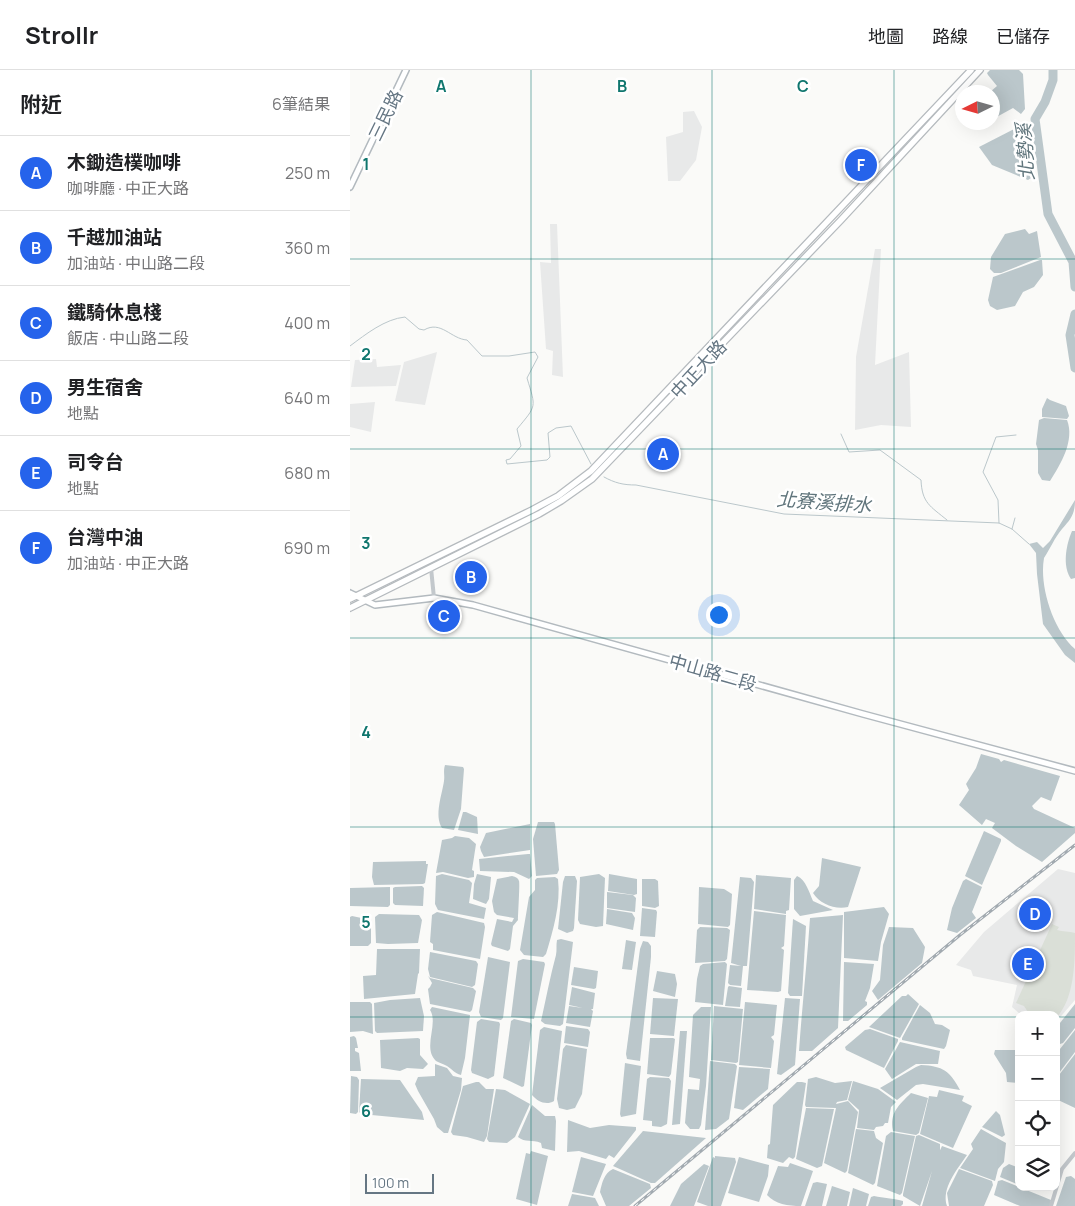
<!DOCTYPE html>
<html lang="zh-TW">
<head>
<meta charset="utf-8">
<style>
	:root { --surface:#fff; --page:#f2f2f2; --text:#202124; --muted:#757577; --line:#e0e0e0; --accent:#2563eb }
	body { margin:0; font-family:Manrope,"Noto Sans TC",sans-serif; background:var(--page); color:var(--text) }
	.controls { position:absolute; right:15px; bottom:15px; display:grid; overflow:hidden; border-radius:10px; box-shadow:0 5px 20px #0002 }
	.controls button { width:45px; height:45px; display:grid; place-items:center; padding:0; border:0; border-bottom:1px solid var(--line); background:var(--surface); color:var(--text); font:25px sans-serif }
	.compass { position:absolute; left:605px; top:15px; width:45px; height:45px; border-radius:50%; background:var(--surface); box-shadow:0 5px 20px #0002; rotate:265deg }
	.scale { position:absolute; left:15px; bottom:12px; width:69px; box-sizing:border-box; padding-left:5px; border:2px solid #657683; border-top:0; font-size:14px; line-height:18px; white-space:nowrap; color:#657683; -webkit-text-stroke:4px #fff; paint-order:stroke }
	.you { position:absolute; left:368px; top:544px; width:18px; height:18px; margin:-12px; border:4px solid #fff; border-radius:50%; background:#1a73e8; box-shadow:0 0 0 8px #1a73e833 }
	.badge { display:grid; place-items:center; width:32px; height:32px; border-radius:50%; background:var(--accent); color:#fff; font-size:16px; font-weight:700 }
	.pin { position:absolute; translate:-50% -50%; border:2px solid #fff; box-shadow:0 1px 5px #0006 }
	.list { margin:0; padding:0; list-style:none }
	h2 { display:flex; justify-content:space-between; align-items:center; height:65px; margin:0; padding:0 20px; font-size:21px }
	h2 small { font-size:16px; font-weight:400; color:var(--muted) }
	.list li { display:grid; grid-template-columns:32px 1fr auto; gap:15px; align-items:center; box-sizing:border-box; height:75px; padding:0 20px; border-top:1px solid var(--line) }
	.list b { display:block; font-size:19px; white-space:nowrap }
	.list p { margin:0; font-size:16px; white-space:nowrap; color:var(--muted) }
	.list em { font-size:16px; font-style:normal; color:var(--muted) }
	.icon { flex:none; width:28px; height:28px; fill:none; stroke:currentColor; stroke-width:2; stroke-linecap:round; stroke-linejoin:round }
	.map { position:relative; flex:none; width:725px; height:1136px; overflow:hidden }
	header { display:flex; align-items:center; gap:30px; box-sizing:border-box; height:70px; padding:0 25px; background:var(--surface); border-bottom:1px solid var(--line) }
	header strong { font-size:24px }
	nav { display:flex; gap:28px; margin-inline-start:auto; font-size:18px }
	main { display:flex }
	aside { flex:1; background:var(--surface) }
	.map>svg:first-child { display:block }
	.built { fill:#e8e9e9 }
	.green { fill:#dadfd7 }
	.water { fill:#bbc7cb }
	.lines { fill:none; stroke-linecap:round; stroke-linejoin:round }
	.stream { stroke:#bbc7cb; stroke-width:1 }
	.river { stroke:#bbc7cb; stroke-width:9 }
	.secondary-casing { stroke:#b3babf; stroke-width:8 }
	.primary-casing { stroke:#b5babe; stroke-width:8 }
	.street { stroke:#c3c8cc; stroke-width:4 }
	.secondary { stroke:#fff; stroke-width:5 }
	.primary { stroke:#fff; stroke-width:5.5 }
	.rail-casing { stroke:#a2aab0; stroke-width:3 }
	.rail { stroke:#fff; stroke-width:1; stroke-dasharray:4; stroke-linecap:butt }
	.grid { fill:none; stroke:#0f766e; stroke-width:1; stroke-opacity:0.55 }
	.labels { text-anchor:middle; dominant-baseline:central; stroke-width:5; stroke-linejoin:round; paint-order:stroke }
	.street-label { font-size:18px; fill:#657683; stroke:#fff }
	.water-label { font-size:19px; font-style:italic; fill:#60757c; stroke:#fff }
	.grid-label { font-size:16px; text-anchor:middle; font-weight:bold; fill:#0f766e; stroke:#fff; stroke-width:5; stroke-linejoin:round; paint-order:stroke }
</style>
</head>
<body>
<header>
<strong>Strollr</strong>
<nav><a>地圖</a><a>路線</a><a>已儲存</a></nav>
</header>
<main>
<aside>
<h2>附近<small>6筆結果</small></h2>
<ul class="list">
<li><span class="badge">A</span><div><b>木鋤造樸咖啡</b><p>咖啡廳 · 中正大路</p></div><em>250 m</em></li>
<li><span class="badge">B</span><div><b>千越加油站</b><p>加油站 · 中山路二段</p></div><em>360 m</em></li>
<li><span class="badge">C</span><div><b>鐵騎休息棧</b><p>飯店 · 中山路二段</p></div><em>400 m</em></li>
<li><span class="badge">D</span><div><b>男生宿舍</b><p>地點</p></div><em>640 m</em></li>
<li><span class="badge">E</span><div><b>司令台</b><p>地點</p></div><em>680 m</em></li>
<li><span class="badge">F</span><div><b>台灣中油</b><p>加油站 · 中正大路</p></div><em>690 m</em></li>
</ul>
</aside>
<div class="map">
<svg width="725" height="1136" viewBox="0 0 725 1136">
	<rect width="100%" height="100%" fill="#fafaf8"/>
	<g class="built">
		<path d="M344,41l8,16 -6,33 -16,21h-12l-2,-44 17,-5v-20z"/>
		<path d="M200,154h7l6,153 -11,-2 1,-24 -7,-2 -6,-87 11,1z"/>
		<path d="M525,179h6l-6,116 34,-13 2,75 -30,-2 -26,5 1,-73z"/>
		<path d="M87,282l-12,53 -30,-4 9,-39z"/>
		<path d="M26,289l1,8 24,-2 -5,21 -45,1 4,-27z"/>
		<path d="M25,332l-4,30 -21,-5v-23z"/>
		<path d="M708,799l17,4v127l-19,22v-7h-35l-9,-8 5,-22 -44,-9 -2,-6 -15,-5 28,-33z"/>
	</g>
	<path class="green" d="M702,854l7,3 -2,3c6,2 12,1 18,3 0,28 0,64 -18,84l-1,-2h-26l-6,-9 -8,-3z"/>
	<g class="water">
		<path d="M640,0h29l4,4 2,35 -4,5 -8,-6 -20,11 -1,-27h-2l7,-6 -9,-11 -1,-2z"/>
		<path d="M668,57l10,16 3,35 -3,2 -36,-15 -13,-18z"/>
		<path d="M675,159l4,5 8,-3 4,26 -40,16h-7l-4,-4 1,-12 14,-23z"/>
		<path d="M690,190h2l1,15 -9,12 -11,5 -8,14 -18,4 -7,-4 -2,-6 5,-23z"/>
		<path d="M697,328l3,2 16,6 3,10 -2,3 -25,-2v-8z"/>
		<path d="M694,348l23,2c8,20 -6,44 -17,61l-8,-1 -4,-7v-23l-2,-6 3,-24z"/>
		<path d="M725,430c0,14 -4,19 -13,29 -7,8 -12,20 -18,29 -5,28 9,72 31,91v14l-10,-8 -22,-31 -6,-50 -1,-21 -7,-9 8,-2 6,6 7,-7z"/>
		<path d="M722,461h3v47l-4,1c-9,-13 -5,-34 1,-48z"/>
		<path d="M631,684l18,5 2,3 3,-2 56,16 -9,25 -10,-4 -9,9 2,3 41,19v5l-33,29 -26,-16 -24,-18 3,-5 -9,-4 -4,6 -23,-20 10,-15 -3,-6 10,-16z"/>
		<path d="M95,695l18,2 1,2 -3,40 -7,21 -12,-2c-8,-13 0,-33 2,-47 1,-5 -1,-10 1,-16z"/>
		<path d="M113,742h3l11,5 1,17 -20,-4z"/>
		<path d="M188,752h16l1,2 4,46 -2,4 -21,2 -3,-37z"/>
		<path d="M180,754v26l-46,7 -3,-6 -1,-4 6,-14z"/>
		<path d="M634,761l17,8v2l-19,44 -17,-9z"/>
		<path d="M105,766l14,2 7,6 -4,26 2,1v6l-6,1 -25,-6 -7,1 6,-33 10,-2z"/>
		<path d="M178,784h2l2,22 -3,3 -15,-7 -34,-1 -1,-12z"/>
		<path d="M472,788l39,9 -13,40c-13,3 -28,-3 -35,-14l6,-7z"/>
		<path d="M76,791v3h2l-3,19 -2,1 -49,1 -2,-8 1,-15z"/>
		<path d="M92,804l27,6 3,3 -3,20 17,5 -2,11 -46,-9 -3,-6 1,-28z"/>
		<path d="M127,804l14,3 -2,22 -3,5 -13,-5 1,-15z"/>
		<path d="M249,804l6,4 -2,48 -7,1 -16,-3 -2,-4 2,-43z"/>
		<path d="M259,804l28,5v15l-3,1 -26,-4z"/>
		<path d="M406,805l35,3 -2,32 -3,1v3l-32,-5z"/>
		<path d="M162,806c4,1 6,2 7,5 1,2 -1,33 -1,39l-5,6 -3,23 -2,2 -16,-5 -1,-2 6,-25 15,3 2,-4 -17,-3 -3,-3 -2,-11 5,-22z"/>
		<path d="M218,806h7l2,5 -3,47 -1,3 -6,2 -9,-4 5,-47 2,-6z"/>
		<path d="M447,806c9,4 12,16 16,25l20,9 -33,6 -6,-7v-29z"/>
		<path d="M205,807l3,2c3,25 -5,52 -12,75l-3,3 -19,-2 -4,-5 9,-53 6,-7v-10l2,-2z"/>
		<path d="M390,807l11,1 3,4 -7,84h-4l-2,20 -11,-1 -2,-2 2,-18 11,1 -10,-3z"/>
		<path d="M292,809h13l3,2 1,25 -4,2 -13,-2z"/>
		<path d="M616,809l16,8 -10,25 4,6 -19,15 -10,-3 5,-22 11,-27z"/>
		<path d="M72,816l2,2 -1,18 -28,-1 -2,-2v-15l2,-1z"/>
		<path d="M40,817v18l-2,2 -38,-1v-18z"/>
		<path d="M349,817l25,2 8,5 -2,31 -2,2 -30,-3z"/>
		<path d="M257,822l26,3 3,3 -1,14 -28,-4z"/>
		<path d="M534,837l5,7 -8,28 -3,19 -34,-3v-46z"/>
		<path d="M292,838l14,2 1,2 -2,25 -15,-1z"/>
		<path d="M257,839l25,4 3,5 -2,12 -27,-6z"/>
		<path d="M404,841l32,4 -2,31 -3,2 3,2 -3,41 -3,1 -31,-2z"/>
		<path d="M87,842l47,11 1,4 -5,32 -47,-9v-6l-3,-2 2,-27z"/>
		<path d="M29,844l40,1 3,5 -4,23 -30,1 -12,-1 -1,-26z"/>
		<path d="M493,845l-5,113 -26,23h-13c3,-44 8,-88 11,-133z"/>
		<path d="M2,846l19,4v23l-3,3h-18v-29z"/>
		<path d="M443,849l13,7 -4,70h-12l-2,-3z"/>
		<path d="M350,857l27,1 3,2 -3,29 -2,2 -30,2 2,-33z"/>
		<path d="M539,857l24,1 12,19 -3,16 -44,37 -6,-9 8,-11 3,-35z"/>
		<path d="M211,869l12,3 -10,82 -3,2 -15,-2 -4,-3c5,-22 9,-44 15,-66 1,-5 0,-10 1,-15z"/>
		<path d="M276,870l10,2 -4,28 -10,-1z"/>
		<path d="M293,871l5,1 3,4v11l-11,104 -13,-2 -1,-5 14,-105z"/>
		<path d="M27,879h43l-1,24 -1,1 -3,20 -51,5 -1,-23 13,-1z"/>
		<path d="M80,882l46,9 2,3 -3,21 -3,2 -42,-10 -2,-8z"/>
		<path d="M138,887l22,5 -7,56 -2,2 -20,-3 -2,-5z"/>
		<path d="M173,889l21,3 1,2 -11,55 -23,-2 7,-56z"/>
		<path d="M375,892l2,2 -4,41 -28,-3 2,-23 3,-13 3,-2z"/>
		<path d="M494,892l30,2 -4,24 -5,13 2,1v3l-19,16h-5z"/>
		<path d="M224,897l24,4 -2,17 -2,1 -23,-4z"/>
		<path d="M307,901l18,3 2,10 -2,13 -22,-6z"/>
		<path d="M78,906l2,2 43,10 3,3 -4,19 -2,2 -40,-8 -2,-15 2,-2 2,-4z"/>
		<path d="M379,916l13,2 -2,19 -15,-1 3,-19z"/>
		<path d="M222,917l23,6 -2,16h-2l2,2 -3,16 -24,-4 3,-17 14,2 -14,-3z"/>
		<path d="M558,924l11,10 -19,34 -31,-11 33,-31h4z"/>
		<path d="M70,928l4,18 -1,15 -46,2 -2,-2 -1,-28 16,-3z"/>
		<path d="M303,928l25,1 -4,37 -24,-2z"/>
		<path d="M435,928l15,1 -5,66 -14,10 -4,-1z"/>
		<path d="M0,932h20l2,2 1,30 -10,-3 -13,1z"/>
		<path d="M395,932l32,3 -3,30 -3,2 3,4 -3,27 -32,-3z"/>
		<path d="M725,934v24l-12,15 -3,1 -4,-3v-13z"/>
		<path d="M570,935l10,8 5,11 7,1 8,5 -4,16 -2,3 -42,-9v-2z"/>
		<path d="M364,936l29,3 -5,53 -2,1 -25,-3z"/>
		<path d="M82,937l38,8 -5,43 -4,17c-7,-2 -8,-5 -14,-9 -3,-2 -8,-3 -11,-5 -14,-13 3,-37 -6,-51z"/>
		<path d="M351,937h10l-5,79 -5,39 -2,4h-9l-5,-6 3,-34 11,1 1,-11 -11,-2 4,-62z"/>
		<path d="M131,949l18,3 1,2 -6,52 -6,3 -16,-6 -1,-3 6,-48z"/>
		<path d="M164,949l17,4 1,2 -8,61 -2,1 -19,-9 8,-57z"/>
		<path d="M216,956l22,3 2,3 -2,15 -24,-4z"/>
		<path d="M194,957l18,4 -8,70c-8,5 -17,0 -22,-6l8,-65z"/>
		<path d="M520,959l28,10v2l-14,27 -38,-18 -1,-3 20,-17z"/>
		<path d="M725,960v22l-19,25v-23z"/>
		<path d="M330,961h7l-7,93 -8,1z"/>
		<path d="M4,966l2,2 2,10h-3v3l4,2 2,18h-11v-34z"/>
		<path d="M68,968l2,1v16l8,9 -5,5 -16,-1 -7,3 -19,-3 -1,-28z"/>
		<path d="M300,968h23l2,1 -4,35 -2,3 -22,-3z"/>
		<path d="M550,972l40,9 -2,13h-22l-24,15 -7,-10z"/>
		<path d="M216,975l21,4 -5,45 -7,14 -8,2 -8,-2 -2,-9 6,-50z"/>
		<path d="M645,980h24v33l-12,-1 -1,-9 -12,-19z"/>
		<path d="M725,984v54l-19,-9v-20z"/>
		<path d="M360,991l25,3 2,2 -8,53 -13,10 -11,1z"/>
		<path d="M275,993l16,3 -5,48 -15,3 -1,-3z"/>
		<path d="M85,994l12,4 6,8 9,2 -1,12 -13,43h-4l-7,-6 -3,-8 -16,-28 -3,-7 3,-7 17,-1z"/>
		<path d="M571,995c22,1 29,6 39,25l-37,-6 -7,1 -19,15 -17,-12 36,-21z"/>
		<path d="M389,997l31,2 -2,20 -25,21 -9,-2z"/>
		<path d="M1,1006l6,1 2,3 -1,32 -2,2 -6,-1z"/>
		<path d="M300,1007l19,1 2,3 -4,43 -6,3 -9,-1v-5l-9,-1 4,-41z"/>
		<path d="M466,1007l19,6 17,-2 -5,19 -10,2 -1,2 12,-3 10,11 -11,59 -2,2 -21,-10 12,-55 -30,-1 -1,-2 3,-26z"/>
		<path d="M11,1009l39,1 22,32 2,8 -63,-6 -2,-2z"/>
		<path d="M503,1011l25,8 18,13 -5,5 -3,16h-3l-2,3 -7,1 -2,3 -17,-2 2,-18 -11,-10z"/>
		<path d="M126,1012h3l7,7h8l-7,47 -3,6 -17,-5 -14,-2 -2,-3 12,-46z"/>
		<path d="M447,1012h5l4,1 -11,74 -2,2 -4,-2 -6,6 -16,-5 1,-13 2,-1 3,-39z"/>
		<path d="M146,1019l9,1 25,14 -15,33 -8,6 -18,-1 -2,-3z"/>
		<path d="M589,1020l25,6 -2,5 10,5 -19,42 -33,-14 9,-38 8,1z"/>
		<path d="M561,1023l17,5 -9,35 -3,2 -23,-4c-4,-18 6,-26 18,-38z"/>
		<path d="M182,1035l13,11h10l1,5 -1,30 -13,-3 -1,-5c-9,-4 -16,0 -23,-6z"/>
		<path d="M456,1038l28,1 -12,57 -5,2 -21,-9z"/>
		<path d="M646,1041l4,4 5,20 -3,2 -20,-10z"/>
		<path d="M218,1050l22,8 19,-3 27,2v3l-22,28 -5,-3 -3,4 -27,-8 -12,1z"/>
		<path d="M506,1059l18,2 2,7 7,5 -8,40 -2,2 -25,-12z"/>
		<path d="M631,1059l25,14 -2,19 -6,7 -3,12 -35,-13 13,-19 -2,-5z"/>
		<path d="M293,1061l63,7 -51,45h-4l-38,-17z"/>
		<path d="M541,1062l24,4 -13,57 -2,2 -23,-9 9,-50z"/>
		<path d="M569,1065l21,9v7l-5,10 7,-15 25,9c-10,15 -26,33 -20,51h-25l10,-35 -12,35 -17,-10v-2l13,-58z"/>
		<path d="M181,1081l17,5 -11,49 -21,-6 10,-46 4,1z"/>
		<path d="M365,1086l20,2 1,4 -15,44h-13l-11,-4 16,-45 2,1z"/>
		<path d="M231,1087l25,7 -13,32 -21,-4z"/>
		<path d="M389,1087l30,8 -1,11 -9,26 -31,-9z"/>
		<path d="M440,1093l23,8 -12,35c-13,0 -26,-2 -34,-11l11,-29 10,1z"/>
		<path d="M354,1094l5,2 -15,40h-24l11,-22z"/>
		<path d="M659,1094l10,4v17l-19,-8 3,-9z"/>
		<path d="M263,1099l37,15 1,4 -22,18h-23l-6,-14c2,-9 4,-19 13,-23z"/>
		<path d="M609,1099l33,12 1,4 -9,21h-35l-2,-13z"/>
		<path d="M721,1106l4,3v27h-19l10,-29z"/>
		<path d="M652,1110l49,20 -1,6h-30l-26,-11 4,-14z"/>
		<path d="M467,1112l10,2 -5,22h-17l8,-23z"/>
		<path d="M482,1116l18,6 -3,14h-21z"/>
		<path d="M503,1118l16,6 -3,12h-17z"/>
		<path d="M222,1124l23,4 4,8h-31z"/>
		<path d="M524,1126c10,2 18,2 29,5v3l-2,2h-33l3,-9z"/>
	</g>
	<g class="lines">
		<g class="stream">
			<path d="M0,276c16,-12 35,-27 55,-29l14,12 5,1c17,-10 27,9 43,10l15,16h27l26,-4 3,5 -11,21c9,30 10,27 -10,51l4,17 -11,13 -4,1 1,4 40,-4 3,-3 -2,-24 8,-5 15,-2 20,38"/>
			<path d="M491,364l8,18 31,-2 41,30c1,23 9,26 26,40"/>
			<path d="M254,407c11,6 19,8 32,8l148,29 215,9 13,6 17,15"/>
			<path d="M649,453l-1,-23 -15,-28 13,-35 20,-2"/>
			<path d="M662,459l3,-11"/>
		</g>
		<g class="river">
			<path d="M703,0v10l-8,22 -10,17 13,95 25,48 2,25"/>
			<path d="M725,244l-5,21 5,33"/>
		</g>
		<defs>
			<g id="secondary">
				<path d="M0,117l56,-117"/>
				<path d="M0,523l25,12 59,-7 39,7 390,109 212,57"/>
			</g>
			<g id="primary">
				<path d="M0,529l182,-89 26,-14 33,-25 380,-401"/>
				<path d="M0,538l189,-94 22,-13 31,-22 249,-259 139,-150"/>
			</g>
		</defs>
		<use href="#secondary" class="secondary-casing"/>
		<use href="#primary" class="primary-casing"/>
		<g class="street">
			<path d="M81,498l3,30"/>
			<path d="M701,1136l11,-37 13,-16"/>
		</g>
		<use href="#secondary" class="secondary"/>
		<use href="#primary" class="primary"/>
		<defs>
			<path id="rail" d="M285,1136l325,-271 115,-90"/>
		</defs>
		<use href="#rail" class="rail-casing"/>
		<use href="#rail" class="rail"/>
	</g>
	<path class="grid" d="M181,0v1136M362,0v1136M544,0v1136M0,189h725M0,379h725M0,568h725M0,757h725M0,947h669M706,947h19"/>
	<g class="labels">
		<g class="street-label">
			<text transform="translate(35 45) rotate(-64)">三民路</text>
			<text transform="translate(348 299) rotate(-47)">中正大路</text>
			<text transform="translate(363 602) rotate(16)">中山路二段</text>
		</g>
		<g class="water-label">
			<text transform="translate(675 82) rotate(-94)">北勢溪</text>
			<text transform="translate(474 432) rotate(4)">北寮溪排水</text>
		</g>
	</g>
	<g class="grid-label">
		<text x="91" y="22">A</text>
		<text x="272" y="22">B</text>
		<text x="453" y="22">C</text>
		<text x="16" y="100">1</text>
		<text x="16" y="290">2</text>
		<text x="16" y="479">3</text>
		<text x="16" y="668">4</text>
		<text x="16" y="858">5</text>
		<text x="16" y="1047">6</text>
	</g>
</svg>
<div class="controls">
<button>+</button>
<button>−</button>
<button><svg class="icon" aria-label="locate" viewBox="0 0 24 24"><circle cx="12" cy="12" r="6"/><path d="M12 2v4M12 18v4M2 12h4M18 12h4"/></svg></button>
<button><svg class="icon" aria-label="layers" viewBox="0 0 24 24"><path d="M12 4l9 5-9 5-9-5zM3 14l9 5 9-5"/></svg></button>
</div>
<svg class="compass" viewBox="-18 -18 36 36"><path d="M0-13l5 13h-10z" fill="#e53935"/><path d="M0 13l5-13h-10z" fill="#757577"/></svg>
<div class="scale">100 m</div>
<div class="you"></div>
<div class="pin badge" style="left:313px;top:384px">A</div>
<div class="pin badge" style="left:121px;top:507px">B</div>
<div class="pin badge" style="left:94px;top:546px">C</div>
<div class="pin badge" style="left:685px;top:844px">D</div>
<div class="pin badge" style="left:678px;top:894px">E</div>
<div class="pin badge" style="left:511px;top:95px">F</div>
</div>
</main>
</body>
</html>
